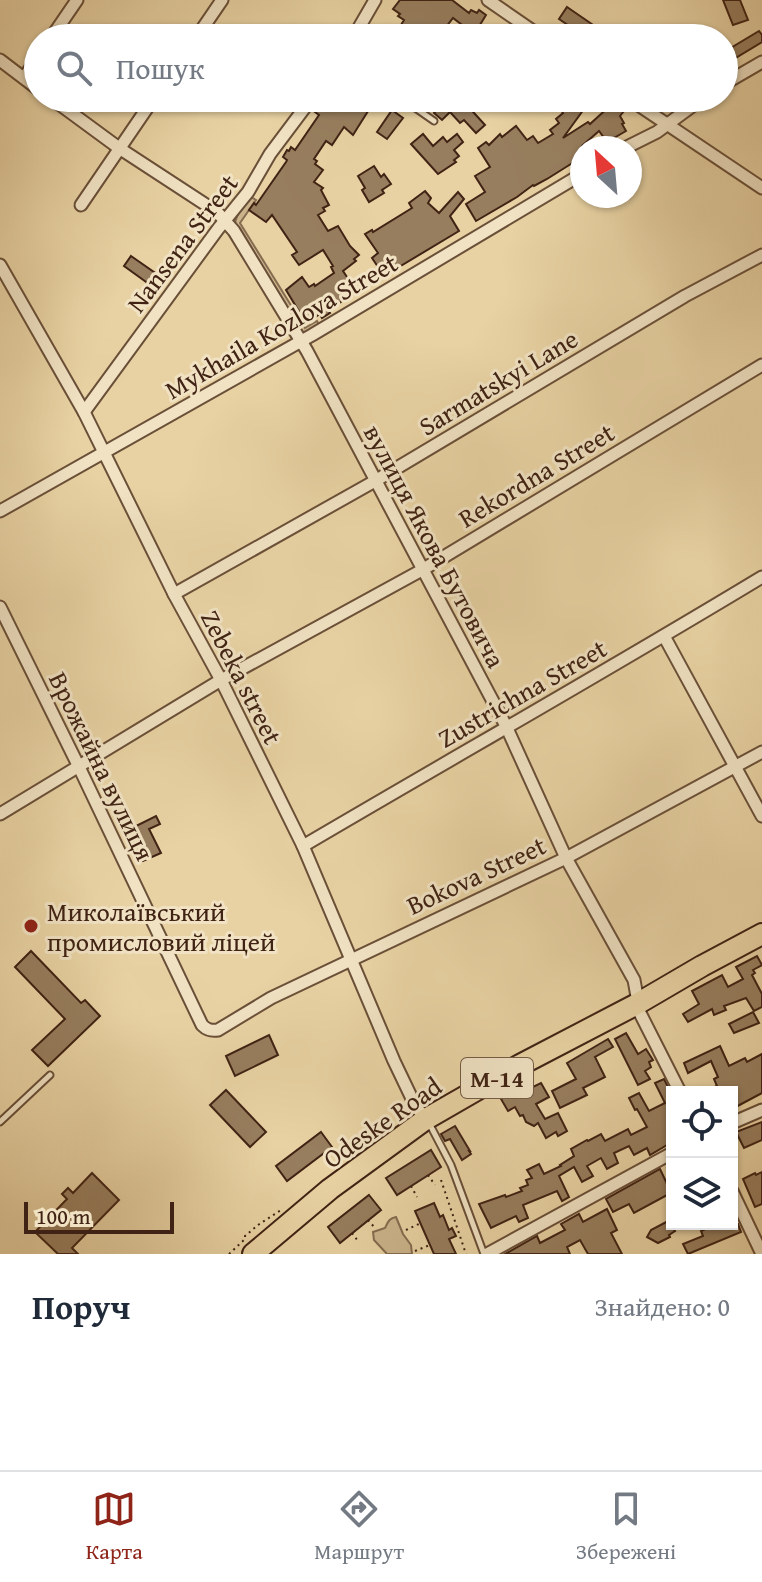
<!DOCTYPE html>
<html lang="uk">
<head>
<meta charset="utf-8">
<style>
	:root { --surface:#fff; --page:#f6f6f7; --text:#1f2937; --muted:#747a83; --line:#e0e1e3; --accent:#8f2418 }
	body { margin:0; font-family:"Gentium Book Plus",serif; background:var(--page); color:var(--text) }
	.controls { position:absolute; right:24px; bottom:24px; display:grid; overflow:hidden; border-radius:0px; box-shadow:0 2px 6px #0004 }
	.controls button { width:72px; height:72px; display:grid; place-items:center; padding:0; border:0; border-bottom:2px solid var(--line); background:var(--surface); color:var(--text); font:40px sans-serif }
	.compass { position:absolute; left:570px; top:136px; width:72px; height:72px; border-radius:50%; background:var(--surface); box-shadow:0 2px 6px #0004; rotate:334deg }
	.scale { position:absolute; left:24px; bottom:20px; width:150px; box-sizing:border-box; padding-left:8px; border:4px solid #402314; border-top:0; font-size:22px; line-height:28px; white-space:nowrap; color:#402314; -webkit-text-stroke:6px #f0e2c3; paint-order:stroke }
	.list { margin:0; padding:0; list-style:none }
	h2 { display:flex; justify-content:space-between; align-items:center; height:104px; margin:0; padding:0 32px; font-size:34px }
	h2 small { font-size:26px; font-weight:400; color:var(--muted) }
	.icon { flex:none; width:44px; height:44px; fill:none; stroke:currentColor; stroke-width:2; stroke-linecap:round; stroke-linejoin:round }
	.map { position:relative; flex:none; width:762px; height:1254px; overflow:hidden }
	.search { position:absolute; background:var(--surface); box-shadow:0 2px 6px #0004; left:24px; right:24px; top:24px; height:88px; display:flex; align-items:center; gap:20px; box-sizing:border-box; padding:0 28px; border-radius:44px; color:var(--muted); font-size:30px }
	.sheet { height:216px; background:var(--surface) }
	nav { display:flex; justify-content:space-around; align-items:center; box-sizing:border-box; height:112px; border-top:2px solid var(--line); background:var(--surface); font-size:22px; color:var(--muted) }
	nav a { display:grid; justify-items:center; gap:4px }
	nav .on { color:var(--accent) }
	.map>svg:first-child { display:block }
	.green { fill:#cbb48b; stroke:#866c50; stroke-width:2 }
	.building { fill:#977e5e; stroke:#402314; stroke-width:2 }
	.lines { fill:none; stroke-linecap:round; stroke-linejoin:round }
	.lane-casing { stroke:#6a4f38; stroke-width:9 }
	.street-casing { stroke:#6a4f38; stroke-width:15 }
	.highway-casing { stroke:#402314; stroke-width:24 }
	.path { stroke:#402314; stroke-width:2; stroke-dasharray:2 4; stroke-linecap:butt }
	.lane { stroke:#f0e2c3; stroke-width:5 }
	.street { stroke:#f0e2c3; stroke-width:11 }
	.highway { stroke:#e8d2a3; stroke-width:20 }
	.poi-dot { fill:#8f2418; stroke:#f0e2c3; stroke-width:3 }
	.labels { text-anchor:middle; dominant-baseline:central; stroke-width:6; stroke-linejoin:round; paint-order:stroke }
	.shield { fill:#f0e2c3; stroke:#755c48; stroke-width:2 }
	.shield-label { font-size:24px; font-weight:bold; fill:#402314 }
	.street-label { font-size:26px; fill:#402314; stroke:#f0e2c3 }
	.poi-label { font-size:26px; fill:#402314; stroke:#f0e2c3; text-anchor:start }
</style>
</head>
<body>
<div class="map">
<svg width="762" height="1254" viewBox="0 0 762 1254">
	<rect width="100%" height="100%" fill="#e8d2a3"/>
	<filter id="stains"><feTurbulence type="fractalNoise" baseFrequency=".0025" numOctaves="4"/><feColorMatrix values="0 0 0 0 .2 0 0 0 0 .09 0 0 0 0 .02 0 0 0 .5 -.17"/></filter>
	<radialGradient id="worn" r=".72"><stop offset=".6" stop-color="#630" stop-opacity="0"/><stop offset="1" stop-color="#630" stop-opacity=".3"/></radialGradient>
	<g class="green">
		<path d="M251,197l5,3 -16,23 65,105 12,-7 2,4 -14,8h-3l-67,-108c0,-10 10,-20 16,-28z"/>
		<path d="M396,1217l7,17 8,11 1,9h-25l-13,-14 -1,-8 12,-4c3,-6 4,-10 11,-11z"/>
	</g>
	<g class="building">
		<path d="M400,0h52l17,13 2,-3 6,3 2,-3 7,5 -11,18 8,5h-23l6,-10 -13,-10 -10,13 9,7h-27l-14,-8 -6,8h-12l11,-18 -6,-4 2,-2 -7,-5z"/>
		<path d="M723,0h17l8,20 -15,5z"/>
		<path d="M567,7l45,31h-25l-28,-19z"/>
		<path d="M759,31l3,4v7l-38,23v-13z"/>
		<path d="M331,98h50l3,4 -4,6 -4,-2 -3,4 -3,-2 -17,27 -9,-8 -12,18 -6,-4 -12,18 3,2 -2,3 8,6 -9,12 9,6 -2,2 8,15 -6,3 2,3 -7,4 10,16 10,-5 12,20 9,9 -5,4 2,2 -13,10 14,21 -29,18 2,3 -8,5 -2,-4 -14,9 -20,-33 16,-13 7,10 5,-3 1,2 19,-13 -3,-6 2,-1 -10,-16 -24,15 -7,-10 5,-3 -25,-37 -6,7 -17,-12 5,-7 2,2 30,-43 1,-2 -4,-3 4,-7 2,1 2,-4 4,3 24,-35 -4,-3 8,-10 3,3z"/>
		<path d="M426,98h30l7,7 2,-2 20,22 -9,8 -12,-13 -4,3 -10,-11 -8,8 -8,-7 5,-6z"/>
		<path d="M552,98h40l-29,40 25,-16 2,2 22,-20 12,7 -4,5 4,7 -2,1 4,7 -12,7 3,4 -7,4 -11,-15 -17,15v11l-35,22 -13,7 -1,-1 -16,12 -41,24 -10,-17 19,-12 -10,-16 15,-9 -12,-19 8,-6 3,3 11,-11 2,3 14,-11 11,14 6,-4 5,7 15,-9 -3,-4 9,-7 -3,-4 7,-6z"/>
		<path d="M392,110l11,8 -16,21 -10,-7z"/>
		<path d="M423,134l10,12 10,-9 4,5 10,-8 6,8 -9,8 5,6 -5,4 2,2 -18,12 -27,-30z"/>
		<path d="M374,166l7,11 3,-3 7,10 -9,6 2,3 -15,9 -7,-12 3,-2 -7,-12z"/>
		<path d="M425,191l6,7 -3,5 11,10 19,-21 6,7 -14,17 9,15 -75,45 -12,-18 6,-5 -13,-19 7,-4 1,2 39,-24 -3,-5z"/>
		<path d="M131,256l30,21 -8,10 -29,-21z"/>
		<path d="M156,816l4,8 -11,5 12,24 -18,8 -6,-12 2,-1 -9,-19z"/>
		<path d="M31,951l50,52 4,-3 15,16 -52,50 -16,-16 33,-31 -50,-52z"/>
		<path d="M757,956l5,9 -9,5 2,3 -3,2 10,19v13l-8,4 -8,-13 -22,8 2,4 -12,5 -2,-6 -24,13 -5,-8 16,-10 -7,-13 30,-16 6,12 15,-8 -7,-12z"/>
		<path d="M753,1012l6,11 -25,10 -5,-9z"/>
		<path d="M626,1033l12,21 8,-5 7,11 -4,2 2,5 -6,4 5,8 -12,6 -23,-46z"/>
		<path d="M269,1035l9,20 -43,21 -9,-20z"/>
		<path d="M608,1039l5,8 -18,10 10,20 -22,11 4,7 -27,13 -8,-17 24,-12 -9,-16z"/>
		<path d="M720,1046l9,20 16,-8 2,4 15,-8v39l-30,16v-17h-30l15,-6 -3,-7 4,-2 -7,-16 -23,12 -4,-10z"/>
		<path d="M664,1079l8,16v47l-22,13 -3,-7 -13,7 -5,-9 -15,7 4,10 -11,6 -6,-11 -14,8 6,10 -11,6 -8,-15 -15,9 10,21 -7,4 -5,-10 -34,14 5,13 -9,4 -3,-6 -25,12 -12,-24 26,-9 1,2 16,-6 -2,-3 8,-3 -2,-5 6,-2 -5,-8 12,-6 5,10 17,-8 -1,-1 14,-9 -3,-7 16,-9 1,1 13,-7 4,7 23,-12 3,6 16,-8 -10,-18 -2,1 -6,-12 10,-5 10,18 16,-8 -10,-20z"/>
		<path d="M541,1083l8,14 -13,7 9,15 13,-6 9,18 -9,5 -2,-4 -10,6 -8,-15 -4,3 -8,-4 -3,-7 -3,1 -5,-9 -7,4 -7,-12 28,-15 2,4z"/>
		<path d="M226,1090l40,42 -16,15 -40,-42z"/>
		<path d="M762,1122v18l-18,8 -8,-16z"/>
		<path d="M455,1126l15,25h-1l2,3 -9,6 -12,-21 -5,2 -4,-7z"/>
		<path d="M321,1132l11,15 -45,34 -11,-15z"/>
		<path d="M431,1150l10,17 -44,28 -11,-17z"/>
		<path d="M660,1169l10,21 -1,4 -35,19 -5,-9 -16,8 -7,-13z"/>
		<path d="M762,1172v32l-7,3 -12,-28 12,-6 1,2z"/>
		<path d="M92,1173l27,27 -47,48 6,6h-20l-23,-22 32,-33 -5,-5 6,-6 5,5z"/>
		<path d="M369,1195l12,15 -41,33 -12,-16z"/>
		<path d="M434,1203l6,14 3,-2 6,15 3,-2 4,8 -7,3 7,15h-22l-4,-9 -15,-34z"/>
		<path d="M607,1209l10,21 -6,3 11,21h-34l-8,-14 -13,7 3,7h-65l32,-18 3,7 25,-13 -4,-6 18,-10 4,8z"/>
		<path d="M672,1219v8l3,4 -6,4 1,2 -12,6 -11,-6 4,-7z"/>
		<path d="M717,1224h21l3,8 -53,22 -5,-10 20,-8 -2,-5z"/>
	</g>
	<g class="lines">
		<defs>
			<g id="lane">
				<path d="M401,98l33,23"/>
				<path d="M0,1122l50,-47"/>
				<path d="M429,1123l22,42 33,89"/>
			</g>
			<g id="street">
				<path d="M488,0l55,38"/>
				<path d="M51,38l26,-38"/>
				<path d="M196,38l26,-38"/>
				<path d="M353,38l22,-38"/>
				<path d="M0,60l38,29"/>
				<path d="M24,78l14,-21"/>
				<path d="M724,84l38,-22"/>
				<path d="M51,98l68,50 98,64 17,19 73,120 199,375 60,132 68,122 6,33 40,79"/>
				<path d="M628,98l134,90"/>
				<path d="M625,148l32,-16 46,-34"/>
				<path d="M81,205l73,-107"/>
				<path d="M0,265l84,147 90,182 47,86 82,166 91,215 22,46 10,12"/>
				<path d="M84,412l134,-183 30,-37 22,-38 42,-56"/>
				<path d="M0,511l312,-176 270,-161"/>
				<path d="M174,594l201,-113 310,-185 77,-41"/>
				<path d="M0,607l79,160 123,258c5,5 9,6 16,5l53,-32 295,-140 196,-106"/>
				<path d="M664,636l98,180"/>
				<path d="M0,814l221,-134 201,-110 340,-205"/>
				<path d="M303,846c153,-90 307,-177 459,-269"/>
				<path d="M732,1123l30,-13"/>
				<path d="M732,1191l30,63"/>
				<path d="M487,1254l185,-101"/>
			</g>
			<path id="highway" d="M253,1254l77,-65 96,-70 94,-54 117,-61 65,-38 60,-32"/>
		</defs>
		<use href="#lane" class="lane-casing"/>
		<use href="#street" class="street-casing"/>
		<use href="#highway" class="highway-casing"/>
		<g class="path">
			<path d="M428,1175l7,10"/>
			<path d="M441,1180l25,74"/>
			<path d="M411,1186l6,11"/>
			<path d="M368,1220l7,8"/>
			<path d="M406,1230l15,-7"/>
			<path d="M352,1233l6,8"/>
			<path d="M415,1251l15,-6"/>
			<path d="M229,1254l16,-15v-3l13,-11 23,-15"/>
		</g>
		<use href="#lane" class="lane"/>
		<use href="#street" class="street"/>
		<use href="#highway" class="highway"/>
	</g>
	<circle class="poi-dot" cx="31" cy="926" r="8"/>
	<g class="labels">
		<rect class="shield" x="461" y="1058" width="72" height="40" rx="6"/>
		<g class="shield-label">
			<text x="497" y="1078">М-14</text>
		</g>
		<g class="street-label">
			<text transform="translate(182 243) rotate(-53)">Nansena Street</text>
			<text transform="translate(281 326) rotate(-30)">Mykhaila Kozlova Street</text>
			<text transform="translate(498 382) rotate(-31)">Sarmatskyi Lane</text>
			<text transform="translate(536 475) rotate(-31)">Rekordna Street</text>
			<text transform="translate(435 546) rotate(62)">вулиця Якова Бутовича</text>
			<text transform="translate(242 677) rotate(63)">Zebeka street</text>
			<text transform="translate(522 693) rotate(-30)">Zustrichna Street</text>
			<text transform="translate(102 766) rotate(64)">Врожайна вулиця</text>
			<text transform="translate(476 875) rotate(-25)">Bokova Street</text>
			<text transform="translate(382 1122) rotate(-35)">Odeske Road</text>
		</g>
		<g class="poi-label">
			<text x="47" y="911">Миколаївський<tspan x="47" dy="30">промисловий ліцей</tspan></text>
		</g>
	</g>
	<rect width="100%" height="100%" filter="url(#stains)"/>
	<rect width="100%" height="100%" fill="url(#worn)"/>
</svg>
<div class="controls">
<button><svg class="icon" aria-label="locate" viewBox="0 0 24 24"><circle cx="12" cy="12" r="6"/><path d="M12 2v4M12 18v4M2 12h4M18 12h4"/></svg></button>
<button><svg class="icon" aria-label="layers" viewBox="0 0 24 24"><path d="M12 4l9 5-9 5-9-5zM3 14l9 5 9-5"/></svg></button>
</div>
<svg class="compass" viewBox="-18 -18 36 36"><path d="M0-13l5 13h-10z" fill="#e53935"/><path d="M0 13l5-13h-10z" fill="#747a83"/></svg>
<div class="scale">100 m</div>
<div class="search"><svg class="icon" aria-label="search" viewBox="0 0 24 24"><circle cx="10" cy="10" r="6"/><path d="M15 15l6 6"/></svg>Пошук</div>
</div>
<section class="sheet">
<h2>Поруч<small>Знайдено: 0</small></h2>
<ul class="list">
</ul>
</section>
<nav>
<a class="on"><svg class="icon" aria-label="map" viewBox="0 0 24 24"><path d="M3 6l6-2 6 2 6-2v14l-6 2-6-2-6 2zM9 4v14M15 6v14"/></svg>Карта</a>
<a><svg class="icon" aria-label="directions" viewBox="0 0 24 24"><path d="M12 3l9 9-9 9-9-9zM9 14v-3h6M13 9l2 2-2 2"/></svg>Маршрут</a>
<a><svg class="icon" aria-label="saved" viewBox="0 0 24 24"><path d="M7 4h10v16l-5-4-5 4z"/></svg>Збережені</a>
</nav>
</body>
</html>
